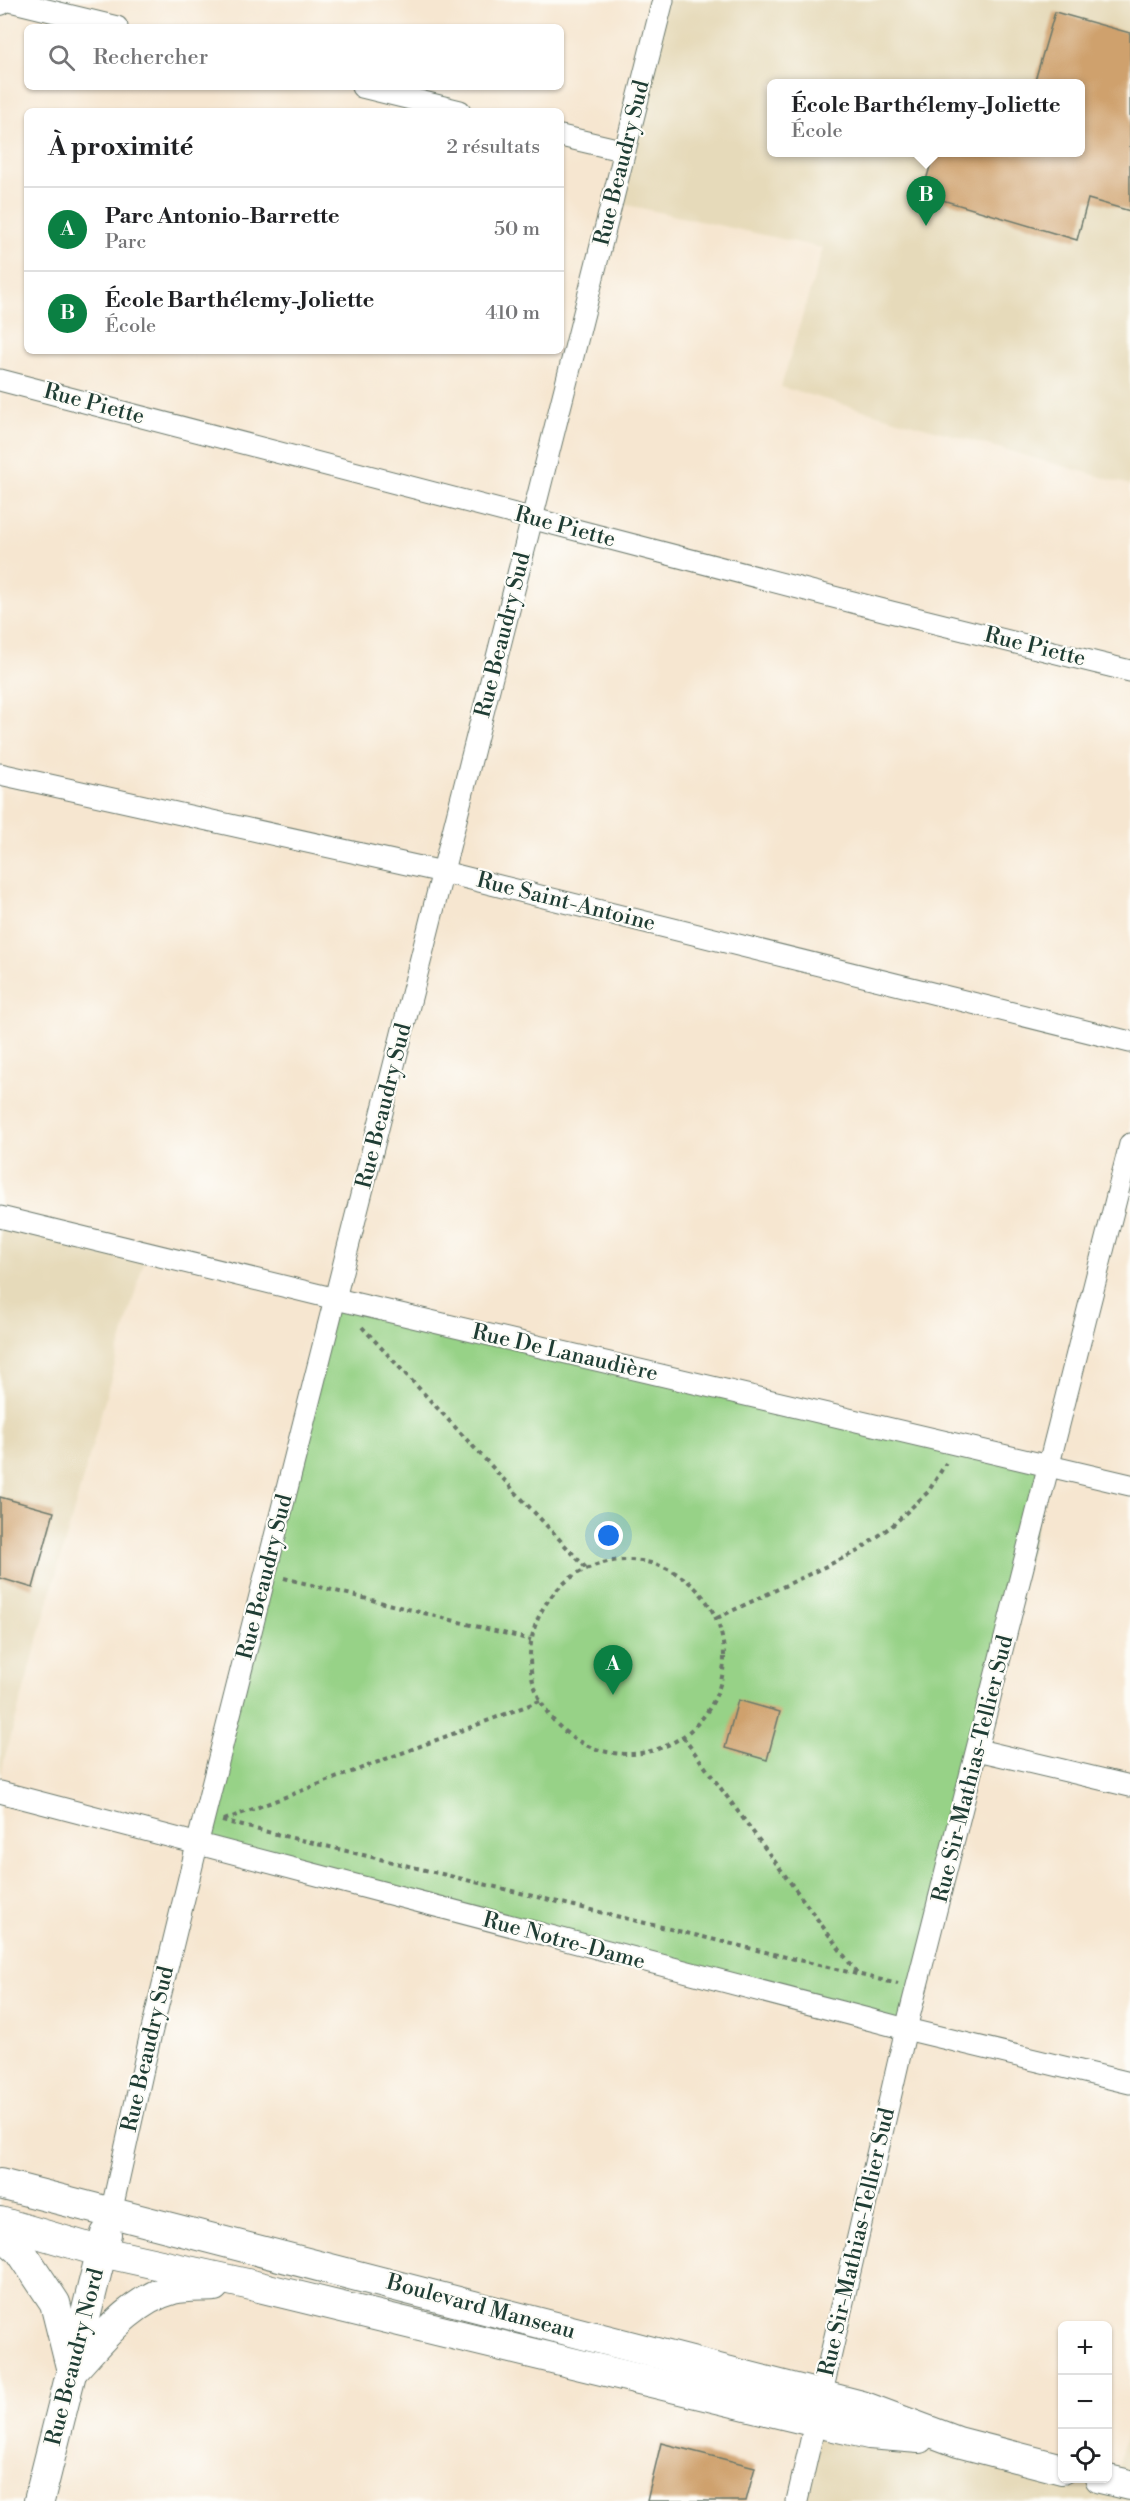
<!DOCTYPE html>
<html lang="fr">
<head>
<meta charset="utf-8">
<style>
	:root { --surface:#fff; --page:#f6f6f6; --text:#202124; --muted:#757577; --line:#e0e0e0; --accent:#0b8043 }
	body { margin:0; font-family:"Libre Bodoni",serif; background:var(--page); color:var(--text) }
	.controls { position:absolute; right:18px; bottom:18px; display:grid; overflow:hidden; border-radius:9px; box-shadow:0 2px 4px #0004 }
	.controls button { width:54px; height:54px; display:grid; place-items:center; padding:0; border:0; border-bottom:2px solid var(--line); background:var(--surface); color:var(--text); font:30px sans-serif }
	.you { position:absolute; left:609px; top:1536px; width:21px; height:21px; margin:-15px; border:4px solid #fff; border-radius:50%; background:#1a73e8; box-shadow:0 0 0 9px #1a73e833 }
	.badge { display:grid; place-items:center; width:39px; height:39px; border-radius:50%; background:var(--accent); color:#fff; font-size:20px; font-weight:700 }
	.pin { position:absolute; translate:-50% -50px; filter:drop-shadow(0 2px 3px #0008) }
	.pin::after { content:''; position:absolute; top:32px; width:21px; height:18px; background:inherit; clip-path:polygon(0 0,100% 0,50% 100%) }
	.popup { position:absolute; left:767px; top:79px; width:318px; height:78px; box-sizing:border-box; display:grid; place-content:center; border-radius:9px; background:var(--surface); filter:drop-shadow(0 2px 4px #0005); font-size:20px; white-space:nowrap; color:var(--muted) }
	.popup b { font-size:22px; color:var(--text) }
	.popup::after { content:''; position:absolute; left:50%; top:100%; margin-left:-12px; border:12px solid transparent; border-top-color:var(--surface) }
	.list { margin:0; padding:0; list-style:none }
	h2 { display:flex; justify-content:space-between; align-items:center; height:78px; margin:0; padding:0 24px; font-size:26px }
	h2 small { font-size:20px; font-weight:400; color:var(--muted) }
	.list li { display:grid; grid-template-columns:39px 1fr auto; gap:18px; align-items:center; box-sizing:border-box; height:84px; padding:0 24px; border-top:2px solid var(--line) }
	.list b { display:block; font-size:22px; white-space:nowrap }
	.list p { margin:0; font-size:20px; white-space:nowrap; color:var(--muted) }
	.list em { font-size:20px; font-style:normal; color:var(--muted) }
	.icon { flex:none; width:33px; height:33px; fill:none; stroke:currentColor; stroke-width:2; stroke-linecap:round; stroke-linejoin:round }
	.map { position:relative; flex:none; width:1130px; height:2501px; overflow:hidden }
	.search { position:absolute; background:var(--surface); box-shadow:0 2px 4px #0004; left:24px; top:24px; width:540px; height:66px; display:flex; align-items:center; gap:15px; box-sizing:border-box; padding:0 21px; border-radius:9px; color:var(--muted); font-size:22px }
	.panel { position:absolute; background:var(--surface); box-shadow:0 2px 4px #0004; left:24px; top:108px; width:540px; height:246px; border-radius:9px }
	.map>svg:first-child { display:block }
	.built { fill:#e6daba; fill-rule:evenodd }
	.green { fill:#97d287; stroke:#5b885e; stroke-width:1.5 }
	.building { fill:#cfa16d }
	.lines { fill:none; stroke-linecap:round; stroke-linejoin:round }
	.minor-casing { stroke:#6a786b; stroke-width:23 }
	.tertiary-casing { stroke:#6a786b; stroke-width:28 }
	.secondary-casing { stroke:#6a786b; stroke-width:32 }
	.path { stroke:#6a786b; stroke-width:4; stroke-dasharray:4.5 4.5; stroke-linecap:butt }
	.minor { stroke:#fff; stroke-width:21 }
	.tertiary { stroke:#fff; stroke-width:26 }
	.secondary { stroke:#fff; stroke-width:30 }
	.labels { text-anchor:middle; dominant-baseline:central; stroke-width:4.5; stroke-linejoin:round; paint-order:stroke }
	.street-label { font-size:22px; fill:#1f3d34; stroke:#fdfcf7 }
</style>
</head>
<body>
<div class="map">
<svg width="1130" height="2501" viewBox="0 0 1130 2501">
	<rect width="100%" height="100%" fill="#fdfcf7"/>
	<filter id="ink" filterUnits="userSpaceOnUse"><feTurbulence type="fractalNoise" baseFrequency=".0167" numOctaves="2"/><feDisplacementMap in="SourceGraphic" scale="12" xChannelSelector="R" yChannelSelector="G"/><feConvolveMatrix kernelMatrix="1 2 1 2 8 2 1 2 1" color-interpolation-filters="sRGB"/></filter>
	<filter id="wash" filterUnits="userSpaceOnUse"><feTurbulence type="fractalNoise" baseFrequency=".008" numOctaves="4" result="noise"/><feDisplacementMap in="SourceGraphic" scale="24" xChannelSelector="R" yChannelSelector="G"/><feGaussianBlur stdDeviation="1.35" result="paint"/><feColorMatrix in="noise" values="0 0 0 0 0 0 0 0 0 0 0 0 0 0 0 0 0 1.4 0 .05"/><feComposite in="paint" operator="in"/></filter>
	<g filter="url(#wash)">
		<rect width="100%" height="100%" fill="#f6e6d0"/>
		<g class="built">
			<path d="M667,0h463v485l-349,-98 42,-139 -201,-44zM772,83h308v69h-308z"/>
			<path d="M0,1212l148,34 -148,529z"/>
			<path d="M1130,2415v86h-330l16,-79 142,20 104,36 38,1 15,3z"/>
		</g>
		<path class="green" d="M336,1299l714,167 -144,563 -709,-184z"/>
		<g id="blocks">
			<g class="building">
				<path d="M1055,12l75,21v178l-42,-12 -11,41 -155,-46 12,-41h146v-69h-46z"/>
				<path d="M0,1497l54,15 -21,76 -33,-10z"/>
				<path d="M738,1700l42,12 -13,48 -42,-12z"/>
				<path d="M661,2443l94,24 -9,34h-99z"/>
			</g>
		</g>
	</g>
	<g filter="url(#ink)">
		<use href="#blocks" fill-opacity="0" stroke="#6a786b" stroke-width="1.5"/>
		<g class="lines">
			<defs>
				<g id="minor">
					<path d="M6,0l111,27"/>
					<path d="M362,87l98,24"/>
					<path d="M561,136l64,15"/>
					<path d="M0,380l891,232 239,59"/>
					<path d="M0,774l443,98 687,170"/>
					<path d="M0,1217l336,82 794,186"/>
					<path d="M978,1750l152,36"/>
					<path d="M0,1792l906,237 224,54"/>
					<path d="M111,2213l38,-171 48,-197 466,-1845"/>
					<path d="M797,2501l109,-472 224,-885"/>
				</g>
				<path id="tertiary" d="M0,2v-2"/>
				<g id="secondary">
					<path d="M0,2184l862,222 96,36 104,27"/>
					<path d="M0,2222l102,30 145,32 569,138 53,12 50,4"/>
					<path d="M0,2233l20,17 35,53 16,64"/>
					<path d="M74,2369c28,-30 57,-69 99,-80 13,-3 28,-2 41,-3"/>
					<path d="M1100,2478l30,7"/>
					<path d="M39,2501l67,-267"/>
				</g>
			</defs>
			<use href="#minor" class="minor-casing"/>
			<use href="#tertiary" class="tertiary-casing"/>
			<use href="#secondary" class="secondary-casing"/>
			<g class="path">
				<path d="M362,1327l224,241"/>
				<circle cx="627" cy="1657" r="97"/>
				<path d="M284,1578l247,62"/>
				<path d="M717,1618l141,-67 35,-26 35,-33 18,-29"/>
				<path d="M683,1737l174,236"/>
				<path d="M224,1820l316,-119"/>
				<path d="M222,1821l676,163"/>
			</g>
			<use href="#minor" class="minor"/>
			<use href="#tertiary" class="tertiary"/>
			<use href="#secondary" class="secondary"/>
		</g>
	</g>
	<g class="labels">
		<g class="street-label">
			<text transform="translate(622 163) rotate(-76)">Rue Beaudry Sud</text>
			<text transform="translate(94 404) rotate(15)">Rue Piette</text>
			<text transform="translate(565 527) rotate(15)">Rue Piette</text>
			<text transform="translate(503 635) rotate(-76)">Rue Beaudry Sud</text>
			<text transform="translate(1035 647) rotate(14)">Rue Piette</text>
			<text transform="translate(566 902) rotate(14)">Rue Saint-Antoine</text>
			<text transform="translate(384 1106) rotate(-76)">Rue Beaudry Sud</text>
			<text transform="translate(565 1353) rotate(13)">Rue De Lanaudière</text>
			<text transform="translate(265 1577) rotate(-76)">Rue Beaudry Sud</text>
			<text transform="translate(973 1769) rotate(-76)">Rue Sir-Mathias-Tellier Sud</text>
			<text transform="translate(564 1941) rotate(15)">Rue Notre-Dame</text>
			<text transform="translate(148 2049) rotate(-77)">Rue Beaudry Sud</text>
			<text transform="translate(857 2242) rotate(-77)">Rue Sir-Mathias-Tellier Sud</text>
			<text transform="translate(481 2307) rotate(15)">Boulevard Manseau</text>
			<text transform="translate(75 2357) rotate(-76)">Rue Beaudry Nord</text>
		</g>
	</g>
</svg>
<div class="controls">
<button>+</button>
<button>−</button>
<button><svg class="icon" aria-label="locate" viewBox="0 0 24 24"><circle cx="12" cy="12" r="6"/><path d="M12 2v4M12 18v4M2 12h4M18 12h4"/></svg></button>
</div>
<div class="you"></div>
<div class="pin badge" style="left:613px;top:1695px">A</div>
<div class="pin badge" style="left:926px;top:226px">B</div>
<div class="popup"><b>École Barthélemy-Joliette</b>École</div>
<div class="search"><svg class="icon" aria-label="search" viewBox="0 0 24 24"><circle cx="10" cy="10" r="6"/><path d="M15 15l6 6"/></svg>Rechercher</div>
<section class="panel">
<h2>À proximité<small>2 résultats</small></h2>
<ul class="list">
<li><span class="badge">A</span><div><b>Parc Antonio-Barrette</b><p>Parc</p></div><em>50 m</em></li>
<li><span class="badge">B</span><div><b>École Barthélemy-Joliette</b><p>École</p></div><em>410 m</em></li>
</ul>
</section>
</div>
</body>
</html>
